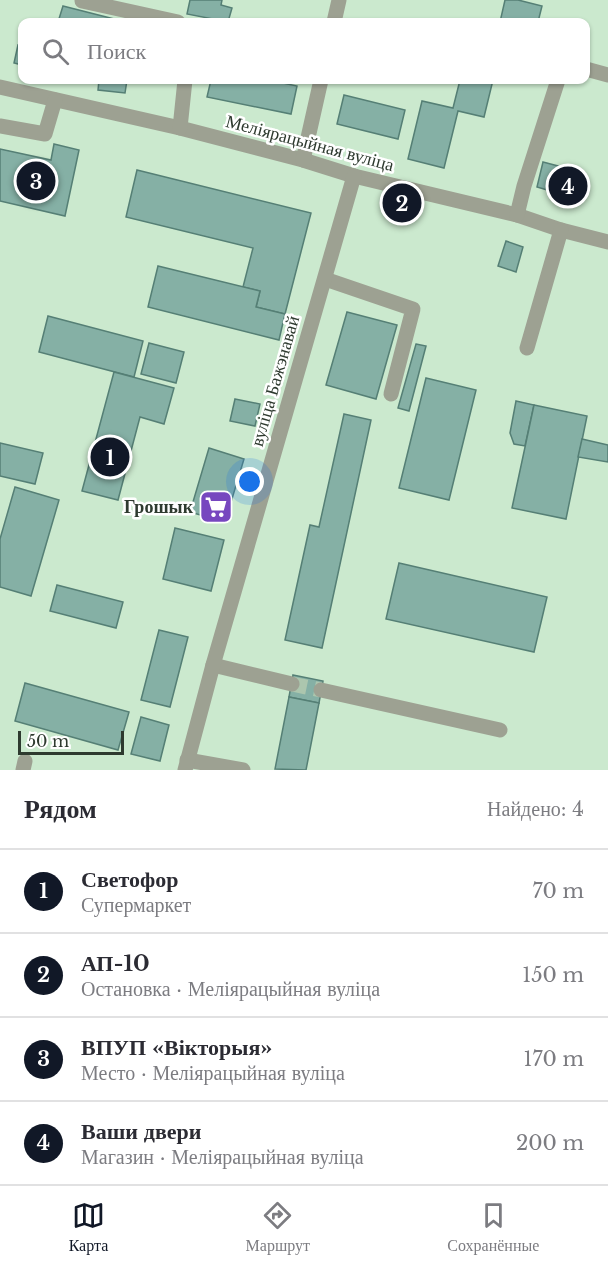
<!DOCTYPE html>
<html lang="ru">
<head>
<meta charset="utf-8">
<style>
	:root { --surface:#fff; --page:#f2f2f3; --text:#2b2b33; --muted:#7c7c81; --line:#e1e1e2; --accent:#111827 }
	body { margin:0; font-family:"Libre Baskerville",serif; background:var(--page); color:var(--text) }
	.scale { position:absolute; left:18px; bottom:15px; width:106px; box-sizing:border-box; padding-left:6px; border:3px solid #2e3a2f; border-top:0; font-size:16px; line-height:21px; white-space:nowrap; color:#2e3a2f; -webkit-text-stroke:4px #fff; paint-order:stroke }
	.you { position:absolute; left:250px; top:482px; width:21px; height:21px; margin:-15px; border:4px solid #fff; border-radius:50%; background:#1a73e8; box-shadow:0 0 0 9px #1a73e833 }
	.badge { display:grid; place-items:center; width:39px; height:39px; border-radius:50%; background:var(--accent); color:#fff; font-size:20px; font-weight:700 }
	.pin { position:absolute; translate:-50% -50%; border:3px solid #fff; box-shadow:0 2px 6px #0006 }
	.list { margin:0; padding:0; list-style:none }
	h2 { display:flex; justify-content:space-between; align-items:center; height:78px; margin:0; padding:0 24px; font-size:26px }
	h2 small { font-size:20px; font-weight:400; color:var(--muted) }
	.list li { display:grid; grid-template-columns:39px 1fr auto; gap:18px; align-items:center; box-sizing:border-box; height:84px; padding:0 24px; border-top:2px solid var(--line) }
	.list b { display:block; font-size:22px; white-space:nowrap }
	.list p { margin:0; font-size:20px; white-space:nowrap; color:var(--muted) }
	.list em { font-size:20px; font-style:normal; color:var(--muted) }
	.icon { flex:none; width:33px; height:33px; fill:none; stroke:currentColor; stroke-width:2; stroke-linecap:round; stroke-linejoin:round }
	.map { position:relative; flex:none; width:608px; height:770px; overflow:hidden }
	.search { position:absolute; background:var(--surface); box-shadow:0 2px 4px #0004; left:18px; right:18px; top:18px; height:66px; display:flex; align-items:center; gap:15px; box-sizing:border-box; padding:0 21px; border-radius:12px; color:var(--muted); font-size:22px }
	.sheet { height:414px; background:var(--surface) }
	nav { display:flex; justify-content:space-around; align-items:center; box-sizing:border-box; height:84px; border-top:2px solid var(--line); background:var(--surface); font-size:16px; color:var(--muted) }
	nav a { display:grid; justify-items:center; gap:3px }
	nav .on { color:var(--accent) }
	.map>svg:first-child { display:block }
	.building { fill:#85b0a5; stroke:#557f75; stroke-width:1.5 }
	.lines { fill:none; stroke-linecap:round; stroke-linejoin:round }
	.minor-tunnel { stroke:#acc6ae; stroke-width:15; stroke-dasharray:15 8; stroke-linecap:butt }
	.minor { stroke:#9da192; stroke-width:15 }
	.labels { text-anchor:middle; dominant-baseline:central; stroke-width:5; stroke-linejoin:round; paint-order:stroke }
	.street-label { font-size:18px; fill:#2e3a2f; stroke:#fff }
	.poi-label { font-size:18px; font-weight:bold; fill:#2e3a2f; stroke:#fff; text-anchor:end }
</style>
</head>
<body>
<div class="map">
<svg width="608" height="770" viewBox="0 0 608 770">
	<rect width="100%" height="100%" fill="#cbe9ce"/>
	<g class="building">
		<path d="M190,0h32l-1,5 11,3 -4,14 -41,-8z"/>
		<path d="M505,0h13l24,6 -4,16h-38z"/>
		<path d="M63,6l63,16h-68z"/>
		<path d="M18,45l4,1v19l-8,-2z"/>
		<path d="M99,80h28l-2,13 -27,-3z"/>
		<path d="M211,80h58l28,6 -6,28 -84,-17z"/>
		<path d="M460,80h33l-9,37 -26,-6 -14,57 -36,-9 14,-58 31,7z"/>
		<path d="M344,95l61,15 -7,29 -61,-15z"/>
		<path d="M54,144l25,6 -14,66 -65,-15v-52l51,11z"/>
		<path d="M543,162l42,11 -7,26 -41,-12z"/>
		<path d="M137,170l174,43 -26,101 -29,-7 4,-16 -17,-4 10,-39 -127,-31z"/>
		<path d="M506,241l17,6 -7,25 -18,-6z"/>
		<path d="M158,266l102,25 -4,16 29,7 -6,26 -131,-33z"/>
		<path d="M347,312l50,13 -21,74 -50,-14z"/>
		<path d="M48,316l95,25 -9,36 -95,-25z"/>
		<path d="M149,343l35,9 -8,31 -35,-9z"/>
		<path d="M416,344l10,2 -17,65 -11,-3z"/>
		<path d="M114,372l60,16 -10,36 -24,-7 -22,83 -36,-9z"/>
		<path d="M426,378l50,12 -27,110 -50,-12z"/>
		<path d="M235,399l25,5 -5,22 -25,-5z"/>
		<path d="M516,401l18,4 -9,41 -11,-2 -4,-11z"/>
		<path d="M534,405l53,11 -21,103 -54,-11z"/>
		<path d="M344,414l27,6 -49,228 -37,-8 25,-115 9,2z"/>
		<path d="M582,439l26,6v17l-30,-5z"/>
		<path d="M0,443l43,10 -8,31 -35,-8z"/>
		<path d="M209,448l35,11 -19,63 -35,-10z"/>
		<path d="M15,487l44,13 -28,96 -31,-9v-48z"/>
		<path d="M175,528l49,12 -13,51 -48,-12z"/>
		<path d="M399,563l148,34 -13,55 -148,-33z"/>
		<path d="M57,585l66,17 -7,26 -66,-17z"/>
		<path d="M159,630l29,7 -18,70 -29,-7z"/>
		<path d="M293,675l30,6 -4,22 -30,-6z"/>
		<path d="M25,683l104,29 -11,38 -103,-29z"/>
		<path d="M289,697l30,6 -13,67 -31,-1z"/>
		<path d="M141,717l28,8 -9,36 -29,-7z"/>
	</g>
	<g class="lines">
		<path class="minor-tunnel" d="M292,684l29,6"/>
		<g class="minor">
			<path d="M83,0l-1,1 96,21"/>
			<path d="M334,22l5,-22"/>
			<path d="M586,69l22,6"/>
			<path d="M0,87l180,41 123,32 51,16 163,39 44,15 47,12"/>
			<path d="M0,126l45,8 10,-34"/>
			<path d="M180,128l5,-48"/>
			<path d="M303,160l18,-80"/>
			<path d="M517,215l7,-29 34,-106"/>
			<path d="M325,279l88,30 -22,85"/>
			<path d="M527,348l34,-118"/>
			<path d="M213,665l79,19"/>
			<path d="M321,690l179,40"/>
			<path d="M187,760l56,10"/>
			<path d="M23,770l2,-9"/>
			<path d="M185,770l28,-105 141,-489"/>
		</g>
	</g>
	<defs>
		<symbol id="supermarket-square" viewBox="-11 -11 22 22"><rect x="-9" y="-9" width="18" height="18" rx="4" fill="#7747bf" stroke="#fff"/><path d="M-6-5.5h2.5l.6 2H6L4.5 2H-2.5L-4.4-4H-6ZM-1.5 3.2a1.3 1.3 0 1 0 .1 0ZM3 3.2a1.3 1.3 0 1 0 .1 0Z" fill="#fff"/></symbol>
	</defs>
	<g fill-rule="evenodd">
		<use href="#supermarket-square" x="197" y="488" width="38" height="38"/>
	</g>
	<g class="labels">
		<g class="street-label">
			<text transform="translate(310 143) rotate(15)">Меліярацыйная вуліца</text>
			<text transform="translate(275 381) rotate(-74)">вуліца Бажэнавай</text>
		</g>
		<g class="poi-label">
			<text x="193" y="507">Грошык</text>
		</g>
	</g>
</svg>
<div class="scale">50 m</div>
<div class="you"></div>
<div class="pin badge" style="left:110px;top:457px">1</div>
<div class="pin badge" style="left:402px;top:203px">2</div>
<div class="pin badge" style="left:36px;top:181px">3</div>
<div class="pin badge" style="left:568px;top:186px">4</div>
<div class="search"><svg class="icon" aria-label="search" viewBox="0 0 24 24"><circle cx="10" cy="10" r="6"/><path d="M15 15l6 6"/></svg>Поиск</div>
</div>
<section class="sheet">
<h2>Рядом<small>Найдено: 4</small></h2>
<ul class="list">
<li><span class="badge">1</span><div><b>Светофор</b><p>Супермаркет</p></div><em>70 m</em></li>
<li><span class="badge">2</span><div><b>АП-10</b><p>Остановка · Меліярацыйная вуліца</p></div><em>150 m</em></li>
<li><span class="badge">3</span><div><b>ВПУП «Вікторыя»</b><p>Место · Меліярацыйная вуліца</p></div><em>170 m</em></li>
<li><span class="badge">4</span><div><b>Ваши двери</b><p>Магазин · Меліярацыйная вуліца</p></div><em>200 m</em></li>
</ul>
</section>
<nav>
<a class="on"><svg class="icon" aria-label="map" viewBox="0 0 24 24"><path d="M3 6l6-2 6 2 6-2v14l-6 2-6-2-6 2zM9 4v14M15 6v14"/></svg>Карта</a>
<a><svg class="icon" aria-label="directions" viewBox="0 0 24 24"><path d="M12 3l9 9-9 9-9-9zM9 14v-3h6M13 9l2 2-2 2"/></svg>Маршрут</a>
<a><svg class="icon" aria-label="saved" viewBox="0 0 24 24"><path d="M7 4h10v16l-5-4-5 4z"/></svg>Сохранённые</a>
</nav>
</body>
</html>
